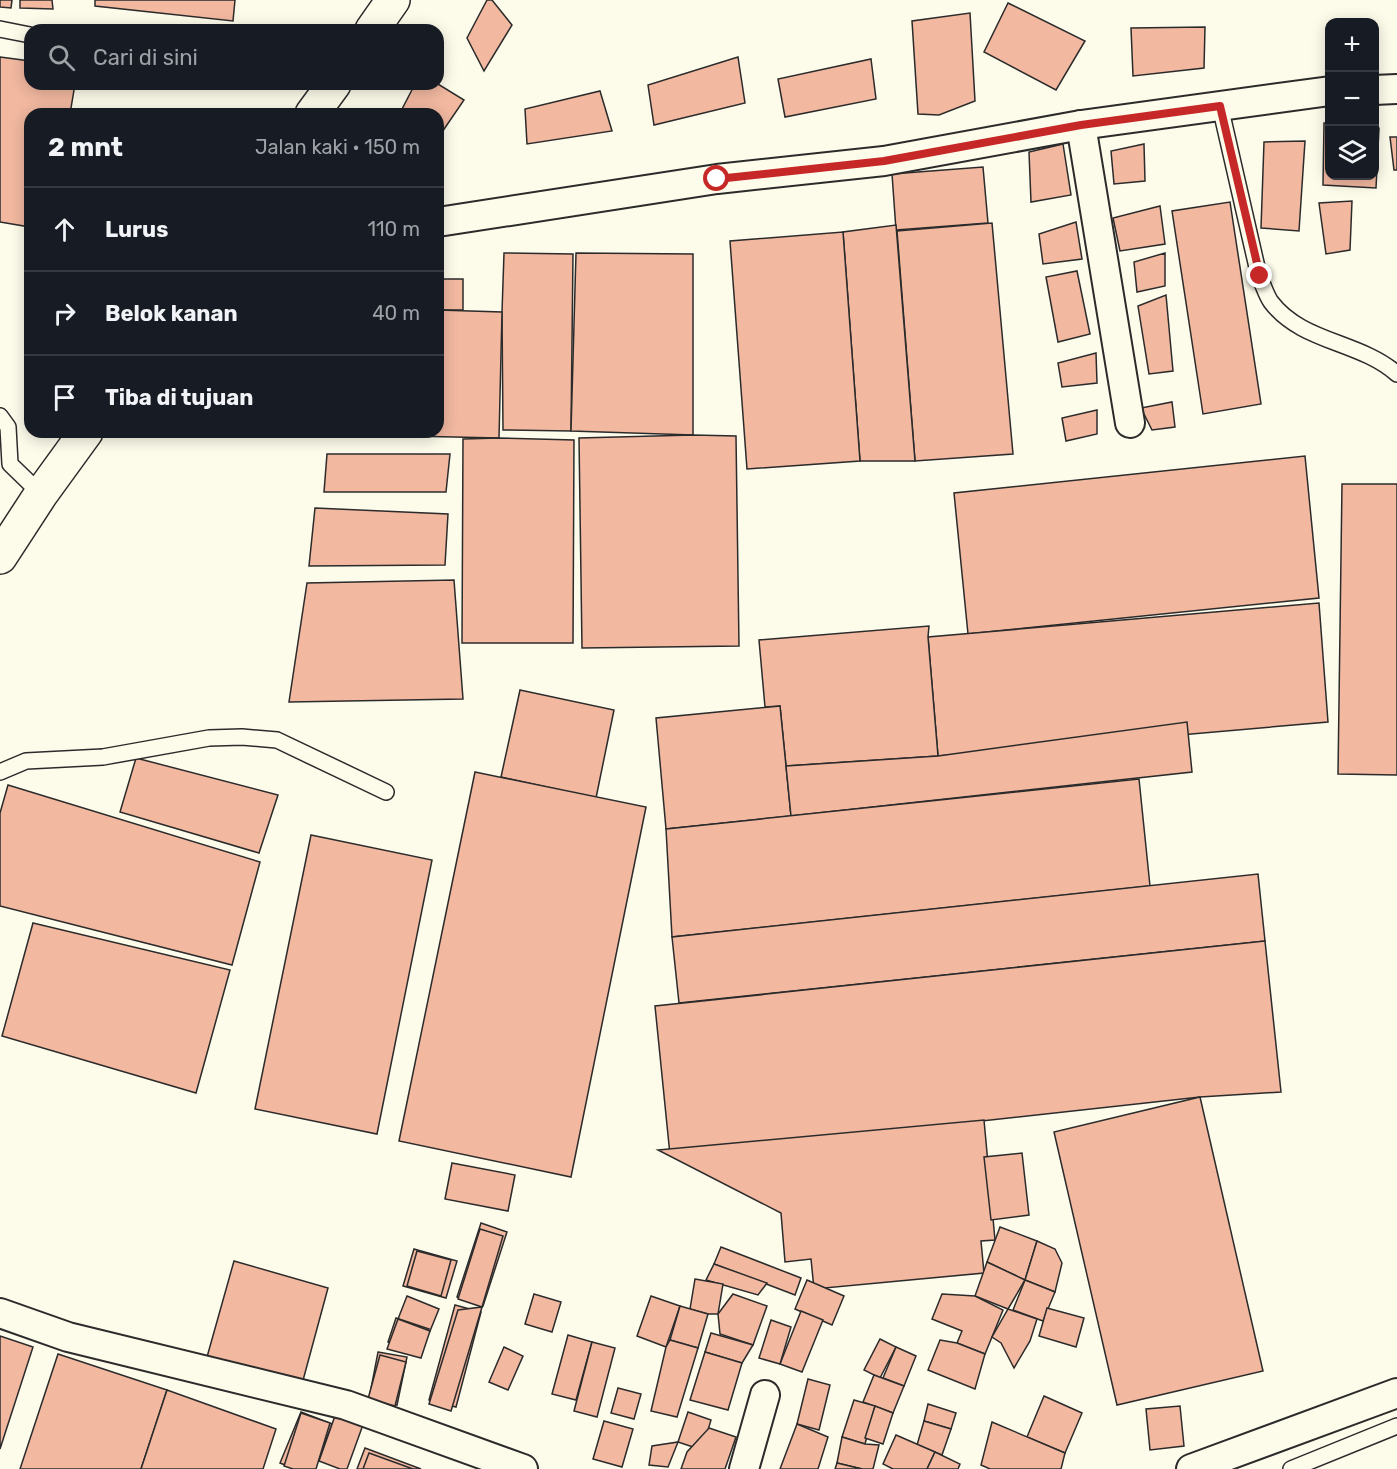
<!DOCTYPE html>
<html lang="id">
<head>
<meta charset="utf-8">
<style>
	:root { --surface:#171b24; --page:#20242c; --text:#f1f3f6; --muted:#9ea1a6; --line:#363941 }
	body { margin:0; font-family:Rubik,sans-serif; background:var(--page); color:var(--text) }
	.controls { position:absolute; right:18px; top:18px; display:grid; overflow:hidden; border-radius:12px; box-shadow:0 3px 15px #0003 }
	.controls button { width:54px; height:54px; display:grid; place-items:center; padding:0; border:0; border-bottom:2px solid var(--line); background:var(--surface); color:var(--text); font:30px sans-serif }
	.stop { position:absolute; width:18px; height:18px; margin:-14px; border:4px solid #c62828; border-radius:50%; background:#fff }
	.stop.end { background:#c62828; border-color:#fff; box-shadow:0 2px 6px #0008 }
	.list { margin:0; padding:0; list-style:none }
	h2 { display:flex; justify-content:space-between; align-items:center; height:78px; margin:0; padding:0 24px; font-size:26px }
	h2 small { font-size:20px; font-weight:400; color:var(--muted) }
	.list li { display:grid; grid-template-columns:39px 1fr auto; gap:18px; align-items:center; box-sizing:border-box; height:84px; padding:0 24px; border-top:2px solid var(--line) }
	.list b { display:block; font-size:22px; white-space:nowrap }
	.list em { font-size:20px; font-style:normal; color:var(--muted) }
	.icon { flex:none; width:33px; height:33px; fill:none; stroke:currentColor; stroke-width:2; stroke-linecap:round; stroke-linejoin:round }
	.map { position:relative; flex:none; width:1397px; height:1469px; overflow:hidden }
	.search { position:absolute; background:var(--surface); box-shadow:0 3px 15px #0003; left:24px; top:24px; width:420px; height:66px; display:flex; align-items:center; gap:15px; box-sizing:border-box; padding:0 21px; border-radius:18px; color:var(--muted); font-size:22px }
	.panel { position:absolute; background:var(--surface); box-shadow:0 3px 15px #0003; left:24px; top:108px; width:420px; height:330px; border-radius:18px }
	.map>svg:first-child { display:block }
	.building { fill:#f2b8a0; stroke:#2b2b2b; stroke-width:1.5 }
	.lines { fill:none; stroke-linecap:round; stroke-linejoin:round }
	.service-casing { stroke:#2b2b2b; stroke-width:18 }
	.minor-casing { stroke:#2b2b2b; stroke-width:32 }
	.primary-casing { stroke:#2b2b2b; stroke-width:36 }
	.service { stroke:#fdfbea; stroke-width:15 }
	.minor { stroke:#fdfbea; stroke-width:28 }
	.primary { stroke:#fdfbea; stroke-width:33 }
	.route { stroke:#c62828; stroke-width:8 }
</style>
</head>
<body>
<div class="map">
<svg width="1397" height="1469" viewBox="0 0 1397 1469">
	<rect width="100%" height="100%" fill="#fdfbea"/>
	<g class="building">
		<path d="M0,0h12l-1,8 -11,-1z"/>
		<path d="M20,0h32l1,9 -33,-1z"/>
		<path d="M95,0h140l-2,21 -138,-15z"/>
		<path d="M487,0h5l20,25 -28,46 -17,-33z"/>
		<path d="M1008,3l77,38 -29,49 -72,-38z"/>
		<path d="M970,13l5,88 -36,14 -21,-1 -6,-93z"/>
		<path d="M1205,27l-1,41 -71,8 -2,-48z"/>
		<path d="M0,57l30,4v23h45l-5,30h-40v113l-30,-5z"/>
		<path d="M738,57l7,46 -91,22 -6,-40z"/>
		<path d="M871,59l5,40 -91,18 -7,-38z"/>
		<path d="M415,84h23l26,16 -26,38v-24l-38,-1z"/>
		<path d="M600,91l12,40 -85,13 -2,-35z"/>
		<path d="M1324,123h6v53h44v-49l5,1 -3,60 -53,-3z"/>
		<path d="M1390,137h7v33h-3z"/>
		<path d="M1305,141l-6,90 -38,-3 3,-86z"/>
		<path d="M1063,144l8,51 -40,7 -2,-50z"/>
		<path d="M1144,144l1,37 -31,3 -3,-33z"/>
		<path d="M983,167l5,56 -92,7 -4,-56z"/>
		<path d="M1352,201l-2,49 -24,4 -7,-51z"/>
		<path d="M1230,202l31,202 -58,10 -31,-203z"/>
		<path d="M1160,206l5,38 -45,7 -7,-33z"/>
		<path d="M1076,222l6,37 -39,5 -4,-30z"/>
		<path d="M992,223l21,231 -98,7 -18,-230z"/>
		<path d="M896,225l19,236h-55l-17,-229z"/>
		<path d="M843,232l17,229 -113,8 -17,-228z"/>
		<path d="M504,253l69,1 -2,177 -68,-1 -1,-118z"/>
		<path d="M576,253l117,1v181l-122,-4z"/>
		<path d="M1165,253v33l-28,6 -3,-30z"/>
		<path d="M1077,271l13,63 -32,8 -12,-65z"/>
		<rect x="438" y="279" width="25" height="31"/>
		<path d="M1166,295l7,76 -24,3 -11,-68z"/>
		<path d="M438,310l64,2 -3,126 -182,-4v-2h121z"/>
		<path d="M1096,353l1,30 -35,4 -4,-24z"/>
		<path d="M1172,402l3,25 -23,3 -11,-22z"/>
		<path d="M1097,410v24l-31,7 -4,-23z"/>
		<path d="M693,435l43,1 3,210 -157,2 -3,-210z"/>
		<path d="M499,438l75,2 -1,203h-111l1,-204z"/>
		<path d="M327,454h123l-4,38h-122z"/>
		<path d="M1305,456l14,142 -351,36 -14,-141z"/>
		<path d="M1342,484h55v291l-59,-1z"/>
		<path d="M315,508l133,6 -3,51 -136,1z"/>
		<path d="M454,580l9,119 -174,3 18,-119z"/>
		<path d="M1319,603l9,119 -390,34 -10,-119z"/>
		<path d="M929,626l-1,11 10,119 -152,10 -6,-60 -15,1 -6,-67z"/>
		<path d="M520,690l94,20 -18,88 -95,-21z"/>
		<path d="M780,706l11,110 -125,13 -10,-111z"/>
		<path d="M1187,722l5,50 -401,44 -5,-50 152,-10z"/>
		<path d="M136,758l142,37 -19,58 -139,-41z"/>
		<path d="M475,772l171,35 -75,370 -172,-36z"/>
		<path d="M1139,779l11,107 -478,51 -6,-108z"/>
		<path d="M8,785l252,77 -28,103 -232,-59v-93z"/>
		<path d="M311,835l121,25 -55,274 -122,-25z"/>
		<path d="M1258,874l7,67 -586,62 -7,-66z"/>
		<path d="M33,923l197,47 -34,123 -194,-57z"/>
		<path d="M1265,941l16,151 -81,5 -530,58 -15,-149z"/>
		<path d="M1200,1097l63,274 -146,34 -63,-273z"/>
		<path d="M984,1120l11,120 -14,1 3,32 -170,16 -3,-30 -26,3 -4,-49 -123,-63z"/>
		<path d="M1022,1153l7,62 -38,5 -7,-63z"/>
		<path d="M452,1163l63,12 -7,36 -63,-12z"/>
		<path d="M481,1223l26,9 -24,74 -26,-9z"/>
		<path d="M1000,1227l37,14 -12,39 -38,-18z"/>
		<path d="M480,1229l23,7 -21,71 -24,-8z"/>
		<path d="M1037,1241l18,8 7,14 -7,29 -30,-12z"/>
		<path d="M721,1247l80,31 -6,17 -81,-31z"/>
		<path d="M414,1249l43,12 -11,37 -43,-12z"/>
		<path d="M417,1251l34,9 -10,36 -34,-10z"/>
		<path d="M234,1261l94,27 -26,96 -95,-27z"/>
		<path d="M987,1262l38,18 -17,29 -33,-13z"/>
		<path d="M714,1264l53,19 -9,12 -52,-15z"/>
		<path d="M695,1279l28,5 -5,30h-10l-18,-5z"/>
		<path d="M807,1280l37,16 -12,29 -37,-16z"/>
		<path d="M1025,1280l30,12 -12,29 -30,-11z"/>
		<path d="M534,1294l27,8 -9,30 -27,-8z"/>
		<path d="M733,1294l34,12 -14,39 -33,-11 -2,-20z"/>
		<path d="M942,1294l33,2 28,14 -18,44 -28,-11 5,-12 -30,-12z"/>
		<path d="M407,1296l32,13 -9,22 -32,-12z"/>
		<path d="M651,1296l29,10 -14,41 -29,-11z"/>
		<path d="M455,1305l26,7 -25,95 -27,-7z"/>
		<path d="M680,1306l28,8 -10,34 -28,-8z"/>
		<path d="M482,1307l-31,104 -22,-7 29,-94z"/>
		<path d="M1047,1308l37,10 -8,29 -37,-11z"/>
		<path d="M1008,1309l29,10 -7,22 -16,27 -13,-25 -9,-6z"/>
		<path d="M801,1311l22,9 -21,52 -22,-8z"/>
		<path d="M396,1318l33,11 -8,24 -33,-11z"/>
		<path d="M398,1319l32,12 -9,27 -34,-9z"/>
		<path d="M771,1320l20,7 -11,37 -21,-6z"/>
		<path d="M711,1333l42,12 -11,18 -37,-11z"/>
		<path d="M568,1335l24,7 -16,58 -24,-6z"/>
		<path d="M0,1336l33,11 -33,102z"/>
		<path d="M880,1339l16,8 -16,31 -16,-8z"/>
		<path d="M670,1340l28,8 -21,69 -26,-6 15,-64z"/>
		<path d="M940,1340l17,3 28,11 -10,35 -47,-19z"/>
		<path d="M592,1342l23,6 -18,69 -23,-6z"/>
		<path d="M504,1347l19,9 -15,34 -19,-8z"/>
		<path d="M896,1347l20,9 -12,30 -21,-8z"/>
		<path d="M378,1352l29,5 -10,48 -28,-6z"/>
		<path d="M705,1352l37,11 -14,47 -38,-10z"/>
		<path d="M58,1354l109,36 -26,79h-121z"/>
		<path d="M380,1355l26,7 -11,44 -27,-7z"/>
		<path d="M874,1375l30,11 -11,27 -30,-11z"/>
		<path d="M808,1379l22,6 -11,45 -22,-6z"/>
		<path d="M618,1388l23,6 -7,25 -23,-6z"/>
		<path d="M167,1390l109,39 -13,40h-122z"/>
		<path d="M1044,1396l38,17 -17,40 -38,-16z"/>
		<path d="M854,1400l21,6 -10,38 -23,-7z"/>
		<path d="M928,1404l28,9 -5,16 -27,-8z"/>
		<path d="M875,1406l18,7 -10,31 -18,-6z"/>
		<path d="M1180,1406l4,40 -34,4 -4,-41z"/>
		<path d="M301,1412l31,12 -17,45h-20l-15,-6z"/>
		<path d="M688,1412l23,8 -9,30 -24,-8z"/>
		<path d="M301,1413l29,10 -14,46h-23l-9,-3z"/>
		<path d="M336,1413l28,9 -17,47h-7l-21,-8z"/>
		<path d="M604,1421l29,8 -11,38 -29,-8z"/>
		<path d="M924,1421l27,8 -9,26 -25,-10z"/>
		<path d="M992,1422l73,31 -4,16h-71l-9,-4z"/>
		<path d="M797,1424l31,13 -10,32h-38z"/>
		<path d="M709,1428l27,9 -11,32h-44l6,-17z"/>
		<path d="M896,1435l39,17 -8,17h-34l-10,-5z"/>
		<path d="M842,1437l23,7 14,1 -6,24h-11l-25,-6z"/>
		<path d="M678,1442l-10,25 -19,-2 3,-19z"/>
		<path d="M365,1448l56,21h-64z"/>
		<path d="M935,1452l25,12 -2,5h-31z"/>
		<path d="M369,1453l44,16h-50z"/>
		<path d="M837,1463l25,6h-27z"/>
	</g>
	<g class="lines">
		<defs>
			<g id="service">
				<path d="M0,29l30,6"/>
				<path d="M1220,106l39,170c4,8 7,19 12,26 31,41 89,39 126,72"/>
				<path d="M0,416l8,11 2,37 31,30"/>
				<path d="M0,772l26,-11 77,-4 106,-19 33,-1 35,3 109,52"/>
				<path d="M1291,1469l106,-43"/>
			</g>
			<g id="minor">
				<path d="M1374,90l23,-1"/>
				<path d="M1081,125l49,298"/>
				<path d="M438,222l279,-43 167,-18 197,-36 249,-34"/>
				<path d="M0,1313l68,24 278,68 177,64"/>
				<path d="M744,1469l21,-74"/>
				<path d="M1191,1469l206,-76"/>
			</g>
			<g id="primary">
				<path d="M372,30l21,-30"/>
				<path d="M312,114l22,-30"/>
				<path d="M0,557l41,-63 45,-62"/>
			</g>
		</defs>
		<use href="#service" class="service-casing"/>
		<use href="#minor" class="minor-casing"/>
		<use href="#primary" class="primary-casing"/>
		<use href="#service" class="service"/>
		<use href="#minor" class="minor"/>
		<use href="#primary" class="primary"/>
	</g>
	<g class="lines">
		<path class="route" d="M717,179l167,-18 197,-36 139,-19 40,170"/>
	</g>
</svg>
<div class="controls">
<button>+</button>
<button>−</button>
<button><svg class="icon" aria-label="layers" viewBox="0 0 24 24"><path d="M12 4l9 5-9 5-9-5zM3 14l9 5 9-5"/></svg></button>
</div>
<div class="stop" style="left:717px;top:179px"></div>
<div class="stop end" style="left:1260px;top:276px"></div>
<div class="search"><svg class="icon" aria-label="search" viewBox="0 0 24 24"><circle cx="10" cy="10" r="6"/><path d="M15 15l6 6"/></svg>Cari di sini</div>
<section class="panel">
<h2>2 mnt<small>Jalan kaki · 150 m</small></h2>
<ul class="list">
<li><svg class="icon" aria-label="ahead" viewBox="0 0 24 24"><path d="M12 20V5M6 11l6-6 6 6"/></svg><div><b>Lurus</b></div><em>110 m</em></li>
<li><svg class="icon" aria-label="right" viewBox="0 0 24 24"><path d="M7 20v-9h11M14 6l5 5-5 5"/></svg><div><b>Belok kanan</b></div><em>40 m</em></li>
<li><svg class="icon" aria-label="arrive" viewBox="0 0 24 24"><path d="M6 21V4h12l-3 4 3 4H6"/></svg><div><b>Tiba di tujuan</b></div></li>
</ul>
</section>
</div>
</body>
</html>
